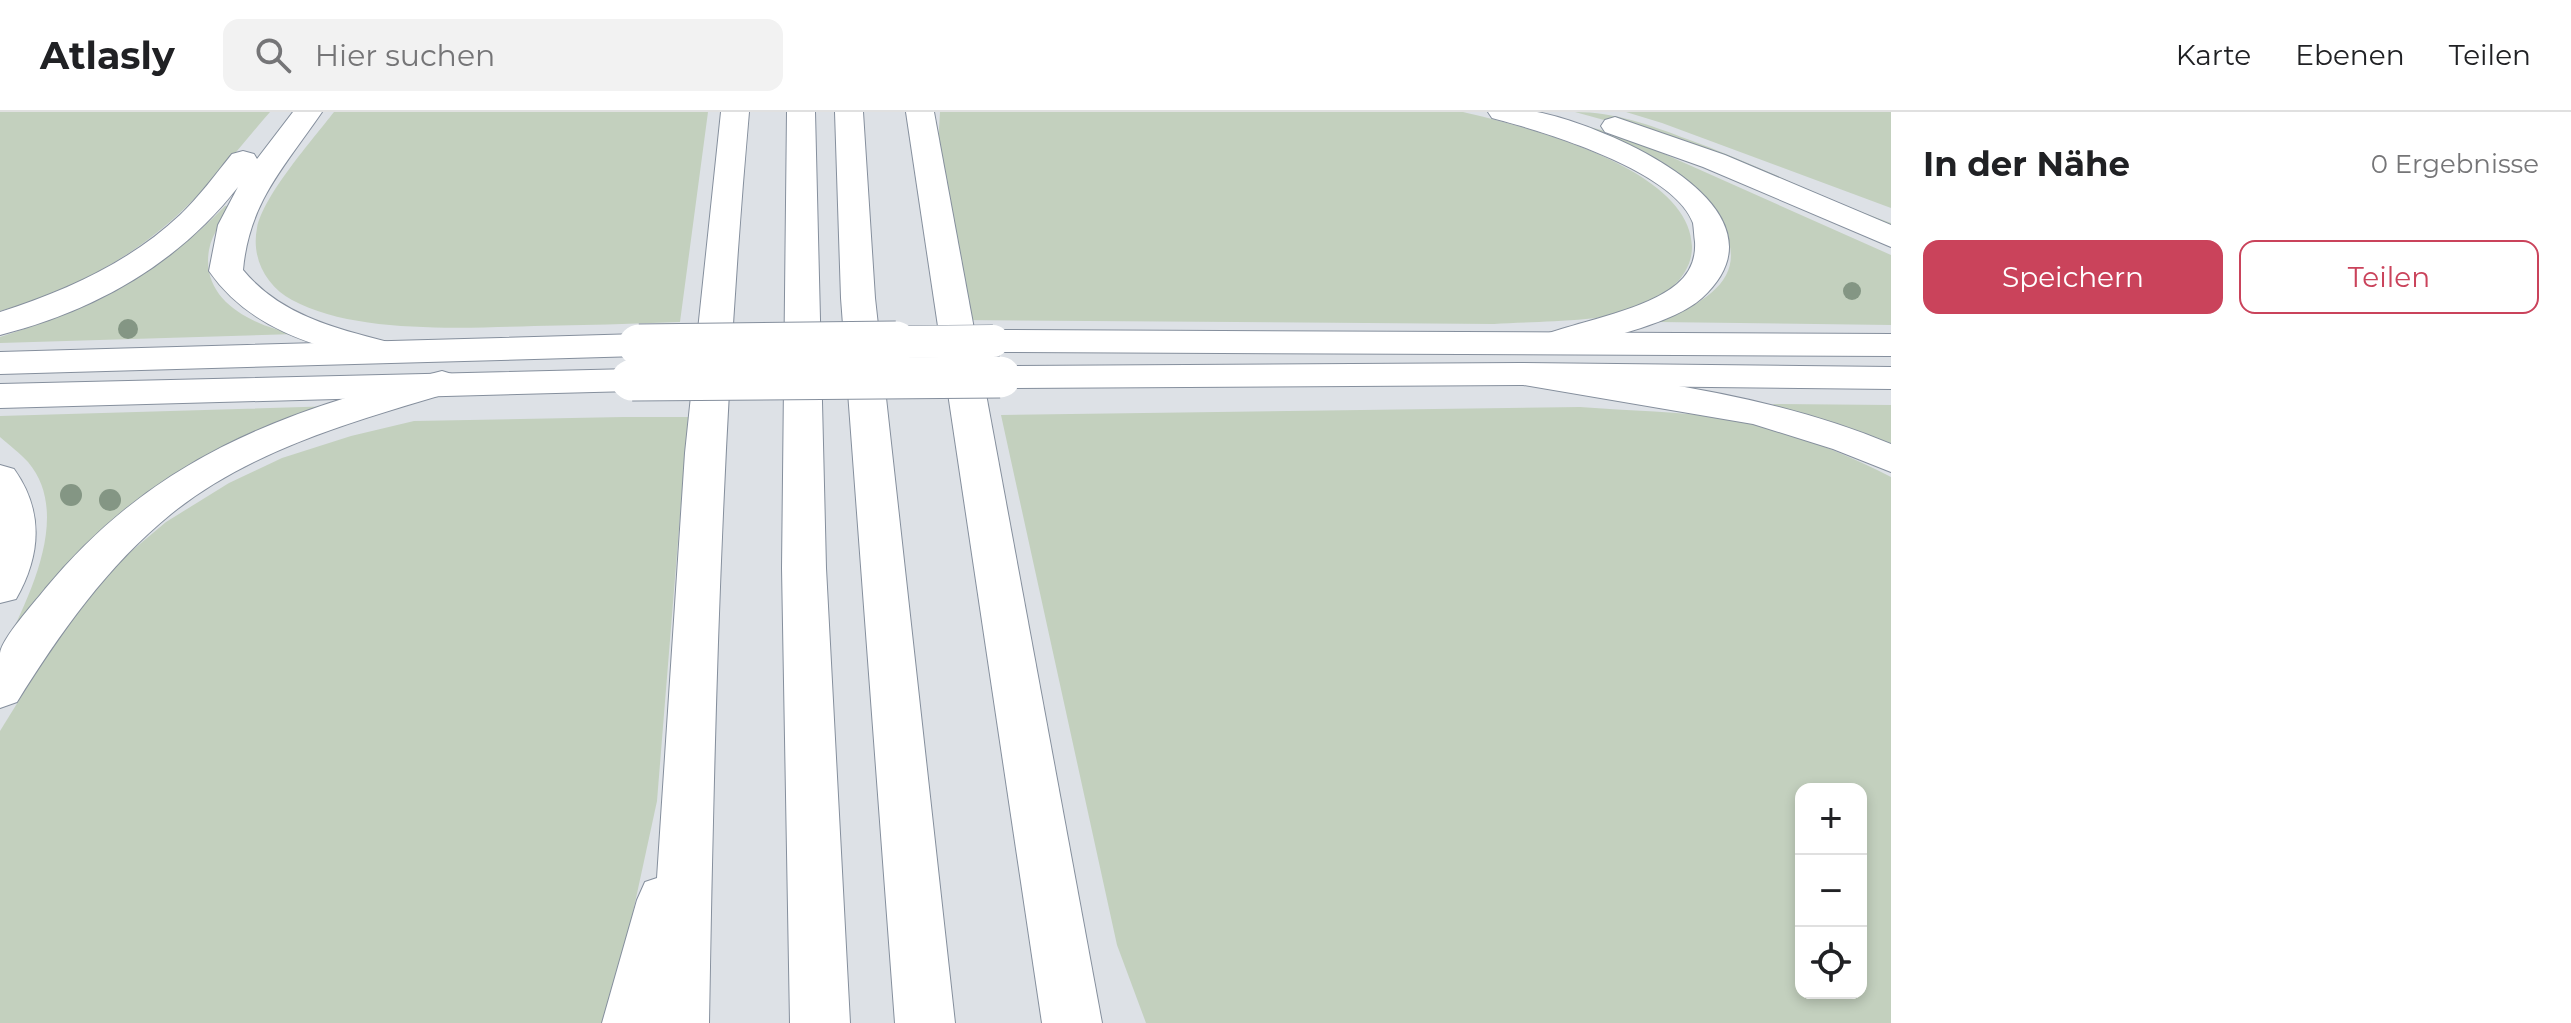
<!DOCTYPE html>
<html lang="de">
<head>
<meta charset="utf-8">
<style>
	:root { --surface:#fff; --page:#f2f2f2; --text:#202124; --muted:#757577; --line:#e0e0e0; --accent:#ca435b }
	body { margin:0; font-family:Montserrat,sans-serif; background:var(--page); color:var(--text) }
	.controls { position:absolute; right:24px; bottom:24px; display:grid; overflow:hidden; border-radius:16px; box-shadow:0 4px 12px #0003 }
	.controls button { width:72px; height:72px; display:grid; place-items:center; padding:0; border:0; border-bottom:2px solid var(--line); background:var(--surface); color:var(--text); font:40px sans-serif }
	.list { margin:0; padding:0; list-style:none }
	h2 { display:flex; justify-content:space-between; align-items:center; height:104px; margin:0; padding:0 32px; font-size:34px }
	h2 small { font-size:26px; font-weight:400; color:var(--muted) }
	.actions { display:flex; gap:16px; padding:24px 32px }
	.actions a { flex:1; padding:18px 0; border:2px solid var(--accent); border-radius:16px; text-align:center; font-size:28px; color:var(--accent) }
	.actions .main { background:var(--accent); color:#fff }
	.icon { flex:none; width:44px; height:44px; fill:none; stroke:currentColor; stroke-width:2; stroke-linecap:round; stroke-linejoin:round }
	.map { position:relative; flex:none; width:1891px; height:911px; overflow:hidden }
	header { display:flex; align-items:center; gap:48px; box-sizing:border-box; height:112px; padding:0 40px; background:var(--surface); border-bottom:2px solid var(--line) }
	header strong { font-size:38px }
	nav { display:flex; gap:44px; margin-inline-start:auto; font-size:28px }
	.search { width:560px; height:72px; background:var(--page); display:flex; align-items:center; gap:20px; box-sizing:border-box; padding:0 28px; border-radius:16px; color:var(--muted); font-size:30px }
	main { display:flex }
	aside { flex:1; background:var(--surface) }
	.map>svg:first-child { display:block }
	.green { fill:#c3d0be; fill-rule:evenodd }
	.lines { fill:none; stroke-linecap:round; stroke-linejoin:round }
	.trunk-casing { stroke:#858f9d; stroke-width:2 }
	.motorway-casing { stroke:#858f9d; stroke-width:2 }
	.trunk { fill:#fff; fill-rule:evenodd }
	.motorway { fill:#fff; fill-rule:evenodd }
	.trunk-bridge-far1-casing { stroke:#858f9d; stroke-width:33; stroke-linecap:butt }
	.trunk-bridge-casing { stroke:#858f9d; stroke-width:43; stroke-linecap:butt }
	.trunk-bridge-far1 { stroke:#fff; stroke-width:32 }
	.trunk-bridge { stroke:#fff; stroke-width:41 }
	.tree { fill:#849684 }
</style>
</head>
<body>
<header>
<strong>Atlasly</strong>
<div class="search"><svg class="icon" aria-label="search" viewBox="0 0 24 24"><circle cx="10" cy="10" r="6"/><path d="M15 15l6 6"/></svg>Hier suchen</div>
<nav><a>Karte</a><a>Ebenen</a><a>Teilen</a></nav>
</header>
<main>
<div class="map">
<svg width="1891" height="911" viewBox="0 0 1891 911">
	<rect width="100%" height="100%" fill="#dde1e6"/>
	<g class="green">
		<path d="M0,0h270c-28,32 -54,67 -85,96 -52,50 -116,84 -185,103z"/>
		<path d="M334,0h374l-28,210c-48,2 -97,3 -146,4 -70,2 -180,8 -242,-26 -26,-14 -41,-42 -35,-72 6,-32 56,-89 77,-116z"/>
		<path d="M940,0h523c60,14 228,55 229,135 0,30 -28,50 -53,61 -35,15 -106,13 -145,16l-535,-4 -21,-175z"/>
		<path d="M1575,0c40,0 75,13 112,27 69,25 135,59 204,84v5l-276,-105z"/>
		<path d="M1626,0h265v96l-229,-85z"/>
		<path d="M1548,4l76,20 267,119v70l-233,-3c72,-29 100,-62 41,-129z"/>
		<path d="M233,93c-9,14 -21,28 -24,45 -9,52 46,76 86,84l-295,9v-6c90,-28 159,-63 225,-131z"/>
		<path d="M1772,292l119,1v48z"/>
		<path d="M336,294l-84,30 -249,215c24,-51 70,-136 25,-189 -8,-9 -19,-17 -28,-25v-21z"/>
		<path d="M1580,295c49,4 100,4 148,12 56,10 113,32 163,58v546h-745l-29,-78 -116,-530zM1801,677h60v204h-60z"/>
		<path d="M623,305h65l-31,384 -48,222h-609v-292l73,-118 42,-48 51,-43 63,-39 53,-25 69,-22 63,-15z"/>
	</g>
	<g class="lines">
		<defs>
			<g id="trunk">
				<path d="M993,218l898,4v22l-898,-4 -13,-3 -5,-8 5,-8z"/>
				<path d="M639,222l13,3 5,8 -5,8 -13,3 -639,18v-22z"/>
				<path d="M1519,251l372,4v22l-372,-4 -519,3 -13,-3 -6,-8 6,-8 13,-3z"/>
				<path d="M632,257l13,3 6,8 -6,8 -13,3 -632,17v-24z"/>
			</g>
			<g id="motorway">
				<path d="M293,0h29c-37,54 -73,90 -79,158 39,47 96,59 153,74l5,8 -5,8 -13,3c-67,-17 -132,-32 -174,-92l9,-46 20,-38c-60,77 -144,124 -238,148v-23c65,-21 129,-49 180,-97 19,-18 35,-40 52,-61l11,-3 11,3 3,5z"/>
				<path d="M721,0h28c-27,303 -35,607 -40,911h-107l35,-123 8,-18 12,-4 28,-425z"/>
				<path d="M787,0h28l11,456 24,455h-60l-8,-455z"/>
				<path d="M835,0h28l12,186 80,725h-60l-54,-725z"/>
				<path d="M906,0h28l168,911h-60z"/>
				<path d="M1488,0c16,0 34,0 49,0 68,13 263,96 165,186 -29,26 -92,37 -130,52l-13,3 -13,-3 -5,-8 5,-8c39,-14 100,-24 131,-50 13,-11 19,-25 18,-42 -1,-6 -1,-13 -2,-19 -19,-53 -151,-92 -201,-105z"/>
				<path d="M1615,5l110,38 166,70v22l-188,-80 -98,-35 -4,-6 4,-6z"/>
				<path d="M1519,251c126,17 253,31 372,81v28l-58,-23 -80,-25 -247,-42 -6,-8 6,-8z"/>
				<path d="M442,259l13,4 6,8 -6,8c-97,29 -204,58 -284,123 -64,52 -111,119 -154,188l-17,6c0,-18 0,-37 0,-55 2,-15 34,-50 45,-64 109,-132 236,-177 397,-218z"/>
				<path d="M0,353l14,4c30,42 27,86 2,130l-16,4z"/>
			</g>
		</defs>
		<use href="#trunk" class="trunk-casing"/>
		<use href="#motorway" class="motorway-casing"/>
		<use href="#trunk" class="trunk"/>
		<use href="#motorway" class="motorway"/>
		<defs>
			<path id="trunk-bridge-far1" d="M719,232l274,-3"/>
			<g id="trunk-bridge">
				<path d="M639,233l257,-3"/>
				<path d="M632,268l368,-3"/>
			</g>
		</defs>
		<use href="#trunk-bridge-far1" class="trunk-bridge-far1-casing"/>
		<use href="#trunk-bridge" class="trunk-bridge-casing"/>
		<use href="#trunk-bridge-far1" class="trunk-bridge-far1"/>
		<use href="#trunk-bridge" class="trunk-bridge"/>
	</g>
	<g class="tree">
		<circle cx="1852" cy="179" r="9"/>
		<circle cx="128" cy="217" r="10"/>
		<circle cx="71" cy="383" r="11"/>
		<circle cx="110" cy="388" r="11"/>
	</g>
</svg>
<div class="controls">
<button>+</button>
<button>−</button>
<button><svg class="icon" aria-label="locate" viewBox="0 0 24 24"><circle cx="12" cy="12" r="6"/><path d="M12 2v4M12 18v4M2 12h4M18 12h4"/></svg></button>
</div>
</div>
<aside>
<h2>In der Nähe<small>0 Ergebnisse</small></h2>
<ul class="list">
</ul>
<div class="actions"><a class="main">Speichern</a><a>Teilen</a></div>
</aside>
</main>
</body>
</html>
